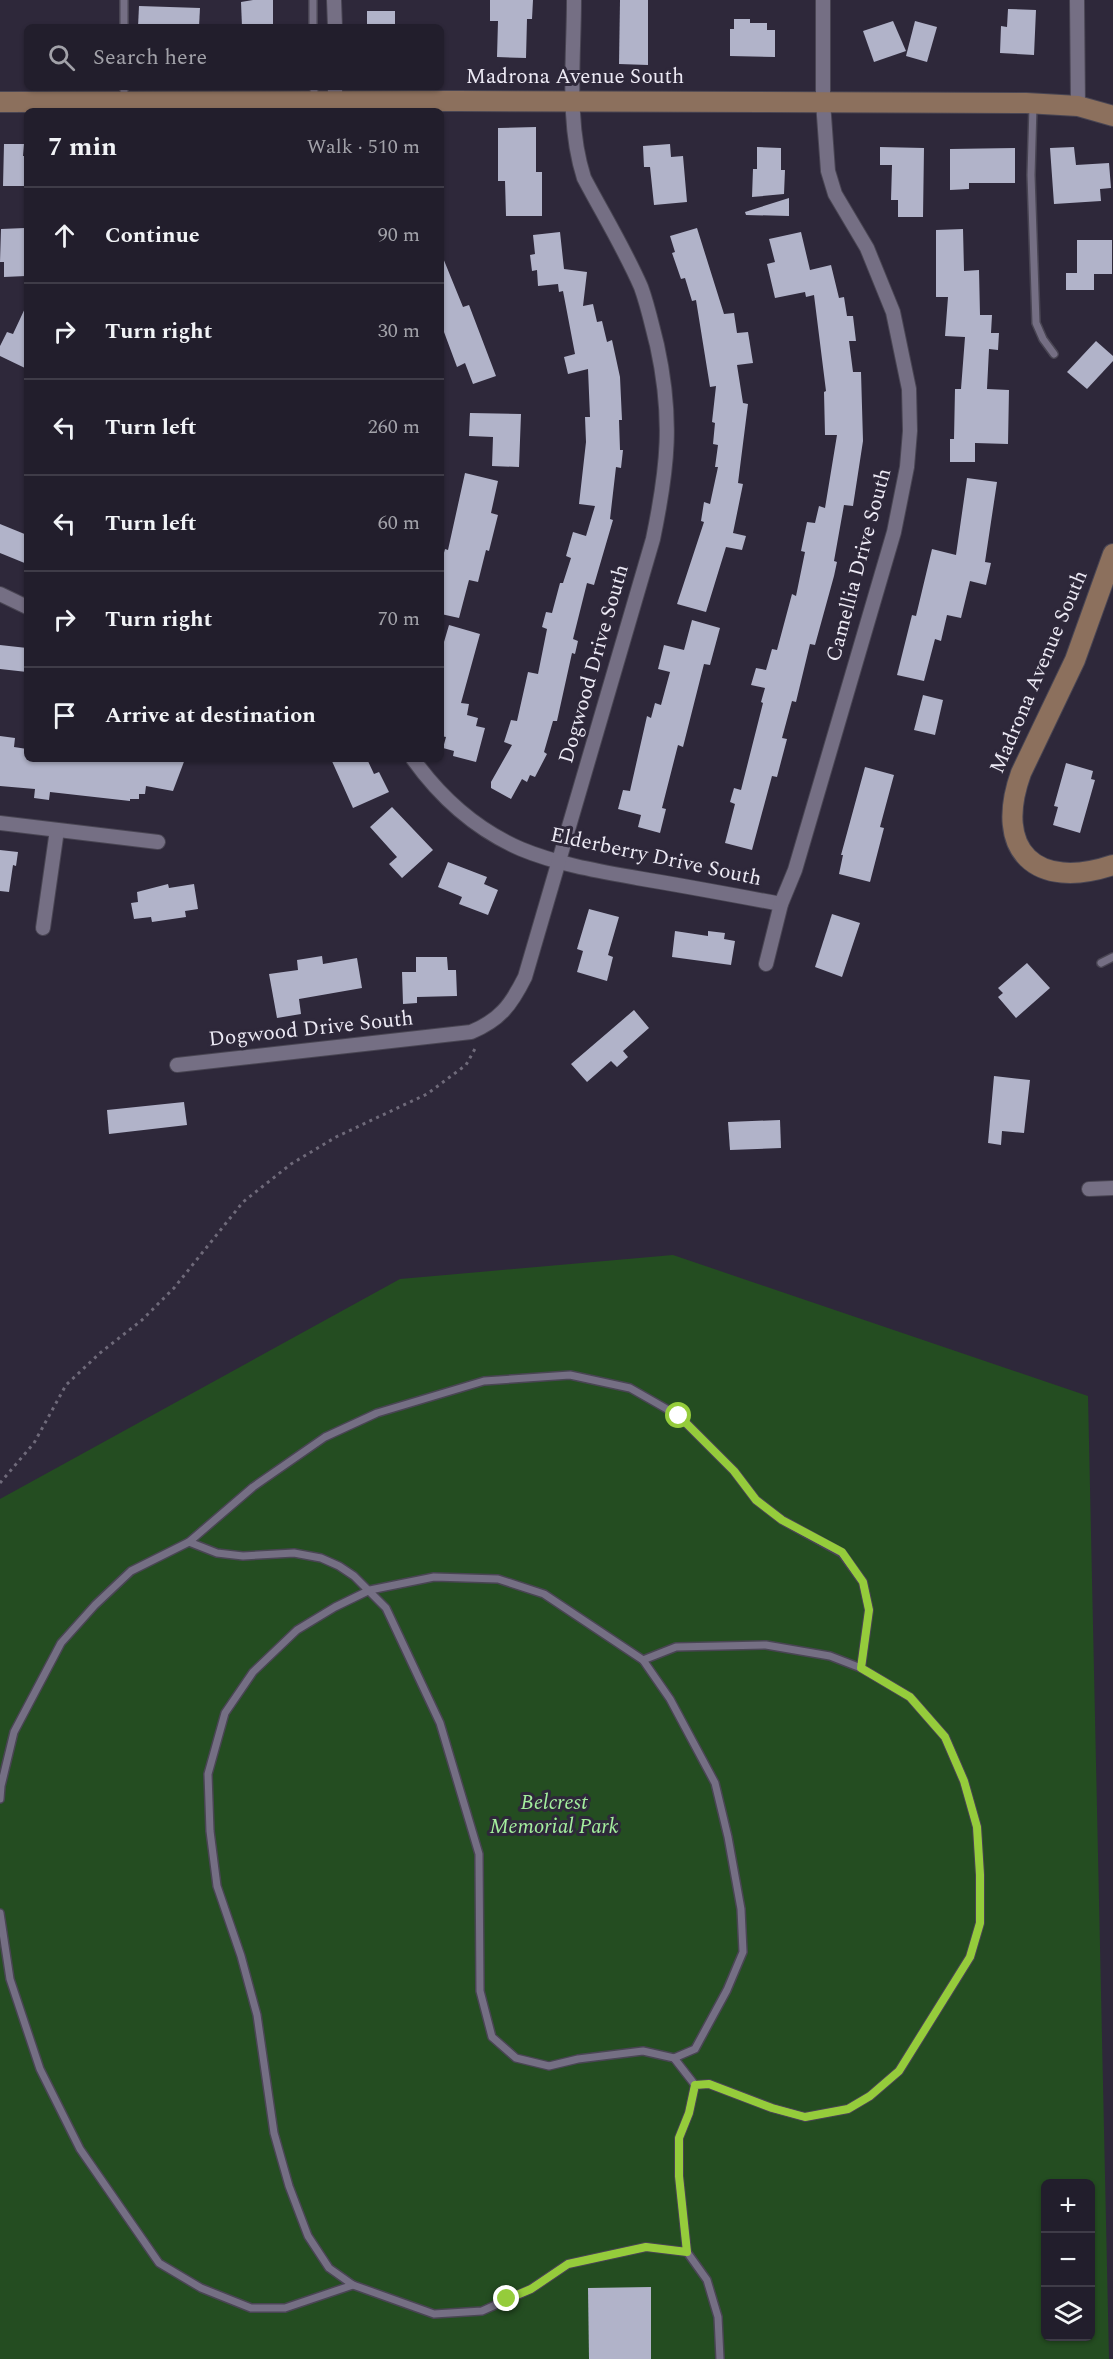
<!DOCTYPE html>
<html lang="en">
<head>
<meta charset="utf-8">
<style>
	:root { --surface:#221e2c; --page:#2a2734; --text:#f1f3f6; --muted:#a2a2a9; --line:#3f3c48 }
	body { margin:0; font-family:Spectral,serif; background:var(--page); color:var(--text) }
	.controls { position:absolute; right:18px; bottom:18px; display:grid; overflow:hidden; border-radius:9px; box-shadow:0 2px 4px #0004 }
	.controls button { width:54px; height:54px; display:grid; place-items:center; padding:0; border:0; border-bottom:2px solid var(--line); background:var(--surface); color:var(--text); font:30px sans-serif }
	.stop { position:absolute; width:18px; height:18px; margin:-14px; border:4px solid #95cc3b; border-radius:50%; background:#fff }
	.stop.end { background:#95cc3b; border-color:#fff; box-shadow:0 2px 6px #0008 }
	.list { margin:0; padding:0; list-style:none }
	h2 { display:flex; justify-content:space-between; align-items:center; height:78px; margin:0; padding:0 24px; font-size:26px }
	h2 small { font-size:20px; font-weight:400; color:var(--muted) }
	.list li { display:grid; grid-template-columns:39px 1fr auto; gap:18px; align-items:center; box-sizing:border-box; height:96px; padding:0 24px; border-top:2px solid var(--line) }
	.list b { display:block; font-size:22px; white-space:nowrap }
	.list em { font-size:20px; font-style:normal; color:var(--muted) }
	.icon { flex:none; width:33px; height:33px; fill:none; stroke:currentColor; stroke-width:2; stroke-linecap:round; stroke-linejoin:round }
	.map { position:relative; flex:none; width:1113px; height:2359px; overflow:hidden }
	.search { position:absolute; background:var(--surface); box-shadow:0 2px 4px #0004; left:24px; top:24px; width:420px; height:66px; display:flex; align-items:center; gap:15px; box-sizing:border-box; padding:0 21px; border-radius:9px; color:var(--muted); font-size:22px }
	.panel { position:absolute; background:var(--surface); box-shadow:0 2px 4px #0004; left:24px; top:108px; width:420px; height:654px; border-radius:9px }
	.map>svg:first-child { display:block }
	.green { fill:#244d21; fill-rule:evenodd }
	.building { fill:#b1b3c9 }
	.lines { fill:none; stroke-linecap:round; stroke-linejoin:round }
	.lane-casing { stroke:#494553; stroke-width:10 }
	.street-casing { stroke:#494553; stroke-width:16 }
	.secondary-casing { stroke:#494553; stroke-width:22 }
	.path { stroke:#6f6a7a; stroke-width:3; stroke-dasharray:3 4.5; stroke-linecap:butt }
	.lane { stroke:#756f84; stroke-width:7 }
	.street { stroke:#756f84; stroke-width:14 }
	.secondary { stroke:#8c705d; stroke-width:20 }
	.route { stroke:#95cc3b; stroke-width:8 }
	.labels { text-anchor:middle; dominant-baseline:central; stroke-width:6; stroke-linejoin:round; paint-order:stroke }
	.street-label { font-size:21px; fill:#ece9f4; stroke:#2e283a }
	.park-label { font-size:21px; font-style:italic; fill:#a4ef9e; stroke:#2e283a }
</style>
</head>
<body>
<div class="map">
<svg width="1113" height="2359" viewBox="0 0 1113 2359">
	<rect width="100%" height="100%" fill="#2e283a"/>
	<path class="green" d="M673,1255l415,141 21,963h-1109v-860l400,-220zM1046,2184h44v152h-44z"/>
	<g class="building">
		<path d="M253,0h20v27h-31l-1,-25z"/>
		<path d="M490,0h43l-1,19h-5l-1,39 -29,-1 1,-36h-8z"/>
		<path d="M620,0h28v65l-29,-1z"/>
		<path d="M139,6l61,2 -1,19h-61z"/>
		<path d="M1008,9l28,1 -2,45 -34,-2 1,-27 6,1z"/>
		<rect x="367" y="11" width="28" height="16"/>
		<path d="M734,19h16v4h17v7h8v27l-45,-1v-27h4z"/>
		<path d="M893,21l13,30 -32,11 -11,-31z"/>
		<path d="M915,21l22,6 -10,35 -21,-6z"/>
		<path d="M536,127v45h6v44h-36l-1,-35h-7v-53z"/>
		<path d="M4,144h20l-1,12h4v30h-24z"/>
		<path d="M670,144l1,13 12,-1 4,46 -33,3 -4,-38h-6l-1,-21z"/>
		<path d="M757,147l24,1v22h4l-1,24 -32,3 1,-28h4z"/>
		<path d="M880,147l44,1 -1,69h-25v-17h-7l1,-35h-12z"/>
		<path d="M1074,147l2,18 33,-2 2,25 -11,1 1,12 -47,3 -4,-56z"/>
		<path d="M1015,148v35h-46v6l-19,1v-41z"/>
		<path d="M789,198v18l-43,-1 -1,-3z"/>
		<path d="M25,228l1,48 -22,1v-15h-4l1,-33z"/>
		<path d="M697,228l27,86 10,-1 3,20 11,-1 5,31 -16,2 6,38 5,1 -10,79 5,1 -10,49 13,3 -4,14 -16,-3 -20,65 -29,-8 27,-82 -3,-1 3,-19 6,2 8,-37h-3l3,-22 -5,-1 2,-21 -3,-1 4,-36 -6,1 -14,-87 -4,1 -7,-23 -4,1 -9,-26 3,-1 -5,-16z"/>
		<path d="M963,229l1,42 15,-1 1,45h12l-1,18h8l-1,17 -9,-1 -2,40 22,1 -1,54 -33,-1v19h-25v-23h4l1,-50h6l4,-52 -20,-1 3,-39h-12v-67z"/>
		<path d="M560,232l4,37 23,3 -4,34 10,-2 4,18 5,-1 5,21 5,-2 8,37 2,43h-3l1,30h3l-2,18 -5,-1 -6,52 3,1 -19,65 -7,-2 -14,56 5,2 -3,13 -3,-1 -15,68h-4l-9,31 3,2 -12,23 -5,-2 -3,7 -5,-3 -11,20 -20,-11v-6l21,-37 -8,-3 7,-22 6,1 11,-49 10,2 9,-45 -5,-2 4,-15 6,1 8,-30h3l8,-25 -5,-2 7,-24 13,4 9,-30 -16,-2 7,-62 -1,-25h5l-2,-48 -20,5 -4,-17 11,-3 -12,-63 -4,1 -1,-8 -20,2 -1,-16 -5,1 -2,-16 5,-1 -2,-19z"/>
		<path d="M801,232l9,38 21,-5 8,33 5,-1 3,19h6l3,25h-7l4,31h8l2,69 -10,65 -9,-1 -10,56 3,1 -3,14 -19,69 -5,-1 -14,58 -4,-1 -10,37 5,1 -10,38 -5,-1 -20,74 -27,-7 10,-39 -5,-2 4,-14 7,2 22,-87 -2,-1 4,-14 -14,-3 5,-17 10,2 6,-21 5,1 15,-56 4,2 9,-44 -4,-1 6,-29 8,1 4,-17 6,2 12,-73h-12l-1,-43 2,-1 -12,-96 -8,2 -1,-5 -30,6 -8,-34 8,-2 -6,-23z"/>
		<path d="M1077,240h35v34h-18v16h-28v-17h11z"/>
		<path d="M441,253l22,54 6,-2 27,71 -23,8 -8,-21 -8,4 -16,-43z"/>
		<path d="M27,304v65l-27,-13v-10l7,-14 6,2z"/>
		<path d="M1096,341l17,15v5l-26,28 -20,-17z"/>
		<path d="M470,413l51,1 -2,53 -27,-1 1,-29 -24,-1z"/>
		<path d="M465,473l33,8 -7,32 7,2 -9,36 -3,-1 -8,32 -9,-2 -10,38 -18,-4v-50l4,-15 3,1z"/>
		<path d="M967,478l30,4 -12,80 6,1 -5,22 -16,-4 -9,37 -14,-3 -6,26 -6,-2 -11,42 -27,-6 15,-60 4,1 16,-67 24,6z"/>
		<path d="M0,524l27,11v29l-27,-11z"/>
		<path d="M692,620l28,8 -10,37 -6,-1 -21,83 -5,-2 -16,63 4,1 -6,24 -22,-6 3,-12 -23,-6 5,-19 7,1 17,-75 4,2 4,-15 6,2 9,-33 -12,-3 6,-24 20,5z"/>
		<path d="M449,625l31,9 -19,69 8,1 -2,11 11,3 -2,8 9,2 -9,34 -23,-6 1,-5 -11,-3 3,-11 -5,-1v-84z"/>
		<path d="M0,645l27,3v24l-27,-3z"/>
		<path d="M923,695l20,5 -8,35 -21,-5z"/>
		<path d="M0,736l15,2 -1,9 13,2v10h158l-12,32 -27,-5 -1,8h-6v5h-9v2l-80,-9 -1,8 -15,-2 1,-9 -35,-3z"/>
		<path d="M331,759h36l7,15 5,-2 10,20 -36,16z"/>
		<path d="M1066,763l27,8 -2,8 4,1 -15,53 -27,-8 5,-18 -4,-1z"/>
		<path d="M865,767l29,8 -14,52 4,1 -14,54 -31,-8 4,-19h-2z"/>
		<path d="M392,807l41,43 -31,28 -13,-14 8,-7 -27,-30z"/>
		<path d="M0,850l18,2 -2,14 -3,-1 -4,27 -9,-1z"/>
		<path d="M448,862l39,15 -3,7 14,6 -10,25 -29,-11 3,-7 -24,-10z"/>
		<path d="M168,884l1,4 25,-4 4,25 -13,2 1,6 -34,5 -1,-5 -17,2 -3,-16 7,-1 -1,-10z"/>
		<path d="M589,909l30,8 -11,38 5,2 -6,24 -30,-9 6,-21 -6,-2z"/>
		<path d="M832,914l28,9 -18,54 -27,-10z"/>
		<path d="M675,931l33,5v-5l17,2 -1,6 11,2 -4,24 -59,-8z"/>
		<path d="M322,956l1,8 34,-6 5,30 -63,11 2,15 -24,4 -8,-44 29,-4 -1,-10z"/>
		<path d="M416,957h31l1,13h8l1,26 -40,1v6l-14,1 -1,-32h14z"/>
		<path d="M1027,963l23,25 -34,30 -18,-21 5,-4 -5,-5z"/>
		<path d="M634,1010l15,18 -26,23 5,6 -11,10 -6,-6 -24,21 -16,-18z"/>
		<path d="M994,1076l36,4 -6,53 -22,-2 -1,14 -13,-2z"/>
		<path d="M184,1102l3,23 -78,9 -2,-24z"/>
		<path d="M780,1120l1,28 -51,2 -2,-28z"/>
		<path d="M651,2287v72h-62l-1,-71z"/>
	</g>
	<g class="lines">
		<defs>
			<g id="lane">
				<path d="M124,0v27"/>
				<path d="M313,0v27"/>
				<path d="M124,87v13"/>
				<path d="M314,87v13"/>
				<path d="M1033,106l-2,69 5,148 7,16 11,15"/>
				<path d="M1101,963l12,-6"/>
				<path d="M189,1542l28,11 26,3 51,-3 27,5 18,8 15,10 32,32 54,115 39,131 1,137 12,46 24,21 33,8 29,-7 65,-8 31,7"/>
				<path d="M643,1660l33,-13 90,-2 64,11 31,12 49,29 35,40 19,44 13,46 3,48v48l-10,34 -71,114 -29,25 -22,13 -43,8 -33,-9 -63,-24 -14,1"/>
				<path d="M0,1799l1,-13 13,-54 47,-89 34,-38 36,-34 58,-29 64,-55 72,-50 52,-24 107,-32 86,-6 60,13 49,28 55,55 22,29 26,20 60,33 21,29 6,28 -8,58"/>
				<path d="M0,1913l10,66 30,90 40,80 79,114 42,25 50,20h34l68,-23"/>
				<path d="M687,2252l-41,-5 -78,17 -37,25 -49,22 -48,3 -81,-29 -24,-17 -21,-32 -19,-50 -15,-53 -17,-118 -16,-59 -24,-70 -7,-55 -2,-57 17,-61 28,-41 44,-42 38,-23 35,-17 64,-13 64,2 46,15 99,66 27,39 45,84 13,54 13,72 2,43 -16,38 -32,59 -21,9 21,27 -6,28 -10,25v38l8,76 20,28 11,37 2,42"/>
			</g>
			<g id="street">
				<path d="M334,0l1,27"/>
				<path d="M1077,0l1,106"/>
				<path d="M335,87v22"/>
				<path d="M0,594l27,13"/>
				<path d="M413,759c28,39 64,71 108,90 36,15 77,22 116,29 48,8 96,17 144,26"/>
				<path d="M0,823l158,19"/>
				<path d="M43,928l14,-98"/>
				<path d="M766,964l15,-60 14,-34 99,-338 13,-65 3,-36 -1,-42 -16,-77 -26,-64 -32,-54 -7,-23 -5,-69v-102"/>
				<path d="M177,1065l294,-33c29,-12 40,-27 54,-55l128,-438c15,-72 20,-121 4,-194 -5,-19 -9,-39 -16,-58 -16,-37 -38,-73 -57,-109 -18,-55 -10,-120 -10,-178"/>
				<path d="M1089,1189l24,-1"/>
			</g>
			<g id="secondary">
				<path d="M0,102l456,-1 570,2 52,3 35,10"/>
				<path d="M1113,554l-38,106 -54,113c-28,78 15,118 92,92"/>
			</g>
		</defs>
		<use href="#lane" class="lane-casing"/>
		<use href="#street" class="street-casing"/>
		<use href="#secondary" class="secondary-casing"/>
		<path class="path" d="M0,1483l34,-40 32,-58 34,-32 42,-33 32,-32 69,-86 48,-38 45,-27 91,-43 39,-29 10,-18"/>
		<use href="#lane" class="lane"/>
		<use href="#street" class="street"/>
		<use href="#secondary" class="secondary"/>
	</g>
	<g class="lines">
		<path class="route" d="M507,2299l24,-10 37,-25 78,-17 41,5 -8,-76v-38l10,-25 6,-28 14,-1 63,24 33,9 43,-8 22,-13 29,-25 71,-114 10,-34v-48l-3,-48 -13,-46 -19,-44 -35,-40 -49,-29 8,-58 -6,-28 -21,-30 -60,-32 -26,-20 -22,-29 -55,-55"/>
	</g>
	<g class="labels">
		<g class="street-label">
			<text x="575" y="77">Madrona Avenue South</text>
			<text transform="translate(859 565) rotate(-75)">Camellia Drive South</text>
			<text transform="translate(594 664) rotate(-74)">Dogwood Drive South</text>
			<text transform="translate(1039 672) rotate(-67)">Madrona Avenue South</text>
			<text transform="translate(656 857) rotate(12)">Elderberry Drive South</text>
			<text transform="translate(311 1029) rotate(-6)">Dogwood Drive South</text>
		</g>
		<g class="park-label">
			<text x="554" y="1803">Belcrest<tspan x="554" dy="24">Memorial Park</tspan></text>
		</g>
	</g>
</svg>
<div class="controls">
<button>+</button>
<button>−</button>
<button><svg class="icon" aria-label="layers" viewBox="0 0 24 24"><path d="M12 4l9 5-9 5-9-5zM3 14l9 5 9-5"/></svg></button>
</div>
<div class="stop" style="left:679px;top:1416px"></div>
<div class="stop end" style="left:507px;top:2299px"></div>
<div class="search"><svg class="icon" aria-label="search" viewBox="0 0 24 24"><circle cx="10" cy="10" r="6"/><path d="M15 15l6 6"/></svg>Search here</div>
<section class="panel">
<h2>7 min<small>Walk · 510 m</small></h2>
<ul class="list">
<li><svg class="icon" aria-label="ahead" viewBox="0 0 24 24"><path d="M12 20V5M6 11l6-6 6 6"/></svg><div><b>Continue</b></div><em>90 m</em></li>
<li><svg class="icon" aria-label="right" viewBox="0 0 24 24"><path d="M7 20v-9h11M14 6l5 5-5 5"/></svg><div><b>Turn right</b></div><em>30 m</em></li>
<li><svg class="icon" aria-label="left" viewBox="0 0 24 24"><path d="M17 20v-9H6M10 6l-5 5 5 5"/></svg><div><b>Turn left</b></div><em>260 m</em></li>
<li><svg class="icon" aria-label="left" viewBox="0 0 24 24"><path d="M17 20v-9H6M10 6l-5 5 5 5"/></svg><div><b>Turn left</b></div><em>60 m</em></li>
<li><svg class="icon" aria-label="right" viewBox="0 0 24 24"><path d="M7 20v-9h11M14 6l5 5-5 5"/></svg><div><b>Turn right</b></div><em>70 m</em></li>
<li><svg class="icon" aria-label="arrive" viewBox="0 0 24 24"><path d="M6 21V4h12l-3 4 3 4H6"/></svg><div><b>Arrive at destination</b></div></li>
</ul>
</section>
</div>
</body>
</html>
